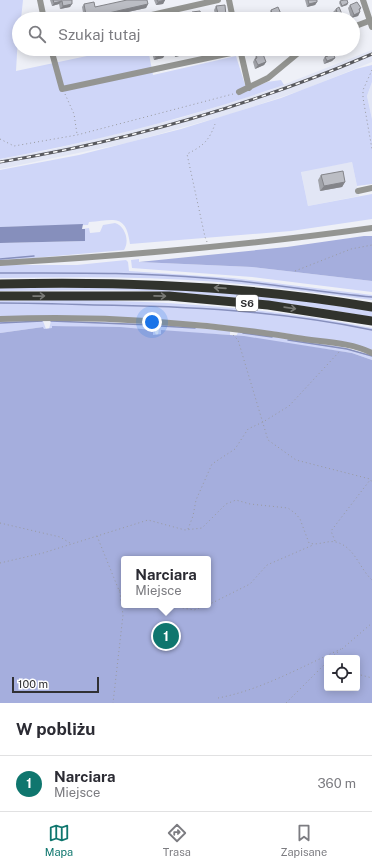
<!DOCTYPE html>
<html lang="pl">
<head>
<meta charset="utf-8">
<style>
	:root { --surface:#fff; --page:#f2f2f3; --text:#2b2b33; --muted:#7c7c81; --line:#e1e1e2; --accent:#0f766e }
	body { margin:0; font-family:"Public Sans",sans-serif; background:var(--page); color:var(--text) }
	.controls { position:absolute; right:12px; bottom:12px; display:grid; overflow:hidden; border-radius:4px; box-shadow:0 2px 10px #0003 }
	.controls button { width:36px; height:36px; display:grid; place-items:center; padding:0; border:0; border-bottom:1px solid var(--line); background:var(--surface); color:var(--text); font:20px sans-serif }
	.scale { position:absolute; left:12px; bottom:10px; width:87px; box-sizing:border-box; padding-left:4px; border:2px solid #303033; border-top:0; font-size:11px; line-height:14px; white-space:nowrap; color:#303033; -webkit-text-stroke:3px #fff; paint-order:stroke }
	.you { position:absolute; left:152px; top:322px; width:14px; height:14px; margin:-10px; border:3px solid #fff; border-radius:50%; background:#1a73e8; box-shadow:0 0 0 6px #1a73e833 }
	.badge { display:grid; place-items:center; width:26px; height:26px; border-radius:50%; background:var(--accent); color:#fff; font-size:13px; font-weight:700 }
	.pin { position:absolute; translate:-50% -50%; border:2px solid #fff; box-shadow:0 1px 4px #0006 }
	.popup { position:absolute; left:121px; top:556px; width:90px; height:52px; box-sizing:border-box; display:grid; place-content:center; border-radius:4px; background:var(--surface); filter:drop-shadow(0 1px 3px #0005); font-size:13px; white-space:nowrap; color:var(--muted) }
	.popup b { font-size:15px; color:var(--text) }
	.popup::after { content:''; position:absolute; left:50%; top:100%; margin-left:-8px; border:8px solid transparent; border-top-color:var(--surface) }
	.list { margin:0; padding:0; list-style:none }
	h2 { display:flex; justify-content:space-between; align-items:center; height:52px; margin:0; padding:0 16px; font-size:17px }
	h2 small { font-size:13px; font-weight:400; color:var(--muted) }
	.list li { display:grid; grid-template-columns:26px 1fr auto; gap:12px; align-items:center; box-sizing:border-box; height:56px; padding:0 16px; border-top:1px solid var(--line) }
	.list b { display:block; font-size:15px; white-space:nowrap }
	.list p { margin:0; font-size:13px; white-space:nowrap; color:var(--muted) }
	.list em { font-size:13px; font-style:normal; color:var(--muted) }
	.icon { flex:none; width:22px; height:22px; fill:none; stroke:currentColor; stroke-width:2; stroke-linecap:round; stroke-linejoin:round }
	.map { position:relative; flex:none; width:372px; height:703px; overflow:hidden }
	.search { position:absolute; background:var(--surface); box-shadow:0 2px 10px #0003; left:12px; right:12px; top:12px; height:44px; display:flex; align-items:center; gap:10px; box-sizing:border-box; padding:0 14px; border-radius:22px; color:var(--muted); font-size:15px }
	.sheet { height:108px; background:var(--surface) }
	nav { display:flex; justify-content:space-around; align-items:center; box-sizing:border-box; height:56px; border-top:1px solid var(--line); background:var(--surface); font-size:11px; color:var(--muted) }
	nav a { display:grid; justify-items:center; gap:2px }
	nav .on { color:var(--accent) }
	.map>svg:first-child { display:block }
	.built { fill:#e2e6f5 }
	.green { fill:#cfd6f8 }
	.forest { fill:#a5aedd; fill-rule:evenodd }
	.water { fill:#868fbc }
	.lines { fill:none; stroke-linecap:round; stroke-linejoin:round }
	.stream { stroke:#868fbc; stroke-width:1.5 }
	.path { stroke:#999a9f; stroke-width:1; stroke-dasharray:1 3; stroke-linecap:butt }
	.minor { stroke:#949592; stroke-width:6 }
	.highway { stroke:#31332d; stroke-width:9 }
	.rail-casing { stroke:#595a5e; stroke-width:3 }
	.rail { stroke:#fff; stroke-width:1.5; stroke-dasharray:4.5; stroke-linecap:butt }
	.wall { fill:#a1a3a9 }
	.shaded-wall { fill:#838489 }
	.building { fill:#bbbdc4; stroke:#838489 }
	.oneway { stroke:#797a76 }
	.labels { text-anchor:middle; dominant-baseline:central; stroke-width:3; stroke-linejoin:round; paint-order:stroke }
	.shield { fill:#fff; stroke:#6e6e70; stroke-width:1 }
	.shield-label { font-size:10px; font-weight:bold; fill:#303033 }
</style>
</head>
<body>
<div class="map">
<svg width="372" height="703" viewBox="0 0 372 703">
	<rect width="100%" height="100%" fill="#eef0f7"/>
	<g class="built">
		<path d="M372,50v12l-67,27 -74,25 -104,29 -127,26v-10l50,-9 127,-31 93,-29z"/>
		<path d="M372,82v37l-5,-23z"/>
		<path d="M352,162l7,34 -51,10 -7,-35z"/>
	</g>
	<g class="green">
		<path d="M0,0h23l-2,19h-2l-3,52 104,-22h28l5,26 83,-19 11,35 20,-9 14,-2 3,5c-93,32 -187,56 -284,74z"/>
		<path d="M372,65v17l-5,14 5,23v65l-15,2 -5,-24 -51,10 7,34 64,-12v25l-81,12 -161,13c-4,-31 -16,-24 -41,-22l-1,3 -88,2v-57l79,-15 102,-26 100,-31 75,-29z"/>
		<path d="M115,223c10,3 15,18 9,27l-124,11v-18l85,-2v-12h-3l7,-1 1,5 10,-1 3,-7z"/>
		<path d="M139,259v3l113,5 120,14v11l-120,-15 -120,-9 -1,-8z"/>
		<path d="M126,260l2,2 1,9 104,7 139,17v5c-51,-6 -102,-14 -154,-18 -72,-6 -145,-5 -218,-4v-13h77z"/>
		<path d="M106,287l92,3 100,10 74,11v6c-68,-12 -136,-21 -205,-25 -56,-3 -111,-1 -167,-1v-3z"/>
		<path d="M68,300c102,1 204,8 304,28v22l-88,-17 -85,-11 -199,-5v-16z"/>
		<path d="M33,320l10,1 3,8 -2,1 -1,-3 -43,6v-12z"/>
		<path d="M51,321l101,3 4,11h-3l-1,-5 -95,-4 -8,3z"/>
		<path d="M163,325l67,6v4l-69,-4v3l-3,1 1,-8z"/>
		<path d="M239,331l104,16 29,9v4l-20,-7 -116,-17z"/>
	</g>
	<g class="forest">
		<path d="M364,236h8v45l-120,-14 -113,-5 148,-15z"/>
		<path d="M52,326l68,1 33,3v5l8,-1v-4l83,6 108,17 20,7v343h-372v-370l43,-6 1,2 8,-1zM124,559h84v46h-84zM327,658h30v30h-30z"/>
	</g>
	<path class="water" d="M83,224l-1,5h3v12l-85,2v-16z"/>
	<g class="lines">
		<g class="stream">
			<path d="M0,259l34,-3"/>
			<path d="M0,273c69,0 137,-1 206,5 56,4 111,14 166,19"/>
			<path d="M0,303c31,0 63,1 94,2 94,1 186,6 278,25"/>
			<path d="M51,321l101,4"/>
			<path d="M0,323l42,-2"/>
			<path d="M161,326l34,2"/>
			<path d="M243,333l29,4"/>
			<path d="M288,340l59,9 25,7"/>
		</g>
		<g class="path">
			<path d="M372,70l-9,20v8l9,51"/>
			<path d="M65,94l9,20 3,20"/>
			<path d="M0,139l14,7 63,-11 156,-41"/>
			<path d="M207,242l-2,-5 -18,-83c16,-8 22,-13 28,-30"/>
			<path d="M295,271l56,-22 21,-4"/>
			<path d="M233,335l5,5 30,100 28,20 74,19 2,3"/>
			<path d="M0,523l60,14 10,6"/>
			<path d="M188,529l5,-13 3,-16 16,-36 23,-15 13,-20 15,-7 26,-16 50,-54"/>
			<path d="M97,536l23,57 3,22 -10,88"/>
			<path d="M335,541l-4,-10 39,-51"/>
			<path d="M0,563l43,-10 105,-33 37,10 17,-2 24,-24 10,-4 14,4 38,4 8,6 4,5 9,24c9,3 18,-3 27,-1 19,5 23,26 36,38"/>
			<path d="M119,590l5,2"/>
			<path d="M167,605l27,5 13,-5"/>
			<path d="M208,605l42,-21 17,-19 46,-20"/>
			<path d="M342,649l30,-26"/>
			<path d="M331,658l8,-7"/>
			<path d="M357,674l15,4"/>
			<path d="M218,698c43,-8 83,-31 123,-49"/>
			<path d="M286,703l41,-41"/>
		</g>
		<g class="minor">
			<path d="M40,0l4,19"/>
			<path d="M229,0l4,19"/>
			<path d="M363,0l9,27"/>
			<path d="M134,19l84,-19"/>
			<path d="M353,27l16,-6"/>
			<path d="M51,49l11,40 178,-38"/>
			<path d="M240,49l9,39"/>
			<path d="M239,92l29,-14 35,-29"/>
			<path d="M358,191l14,-3"/>
			<path d="M0,263c124,-7 249,-18 372,-35"/>
			<path d="M0,319c99,-4 199,3 297,19 25,4 53,4 75,15"/>
		</g>
		<g class="highway">
			<path d="M0,284c125,-3 249,2 372,23"/>
			<path d="M0,296h169l99,9 104,16"/>
		</g>
		<defs>
			<path id="rail" d="M0,162c127,-21 253,-57 372,-108"/>
		</defs>
		<use href="#rail" class="rail-casing"/>
		<use href="#rail" class="rail"/>
	</g>
	<g class="wall">
		<path d="M50,0h22l-2,7 -10,2 -1,-5 -7,2z"/>
		<path d="M154,0h11l-2,4 -7,1z"/>
		<path d="M305,0h12v2l-2,3 -8,2z"/>
		<path d="M340,1l8,2 -1,2 -6,2 -2,-4z"/>
		<path d="M84,4l11,3 53,-3 -2,4 -50,11h-8l-1,-2 -3,1 -2,-11z"/>
		<path d="M350,5l11,3 -1,3v1l-2,4 -7,2 -3,-10z"/>
		<path d="M216,6l10,10 -2,3h-8l-2,-9z"/>
		<path d="M336,9l8,10h-13v-2l3,-4 -1,-1z"/>
		<path d="M271,10l10,4 -1,2 -8,2 -2,-6z"/>
		<path d="M192,12l10,6 -1,1h-11v-3z"/>
		<path d="M173,49h11l1,2 -2,4 -8,2z"/>
		<path d="M261,49h13l-2,3 -8,3z"/>
		<path d="M155,50l8,8 -9,2 -2,-7z"/>
		<path d="M327,53l8,5 -3,3 -8,3 -1,-4z"/>
		<path d="M256,56l10,6 -2,3 -9,4 -2,-7z"/>
		<path d="M321,175l24,7 -3,5 -22,4 -2,-11z"/>
	</g>
	<g class="shaded-wall">
		<path d="M165,0l-2,4 -7,1 2,-3z"/>
		<path d="M62,1l-3,3 -7,2 2,-3z"/>
		<path d="M317,2l-2,3 -8,2 2,-3z"/>
		<path d="M348,3l-1,2 -6,2 1,-1z"/>
		<path d="M72,4l-2,3 -10,2 3,-3z"/>
		<path d="M148,4l-2,4 -50,11h-7l2,-2z"/>
		<path d="M360,12l-2,4 -7,2 3,-3z"/>
		<path d="M90,14l-3,3 -3,1 2,-3z"/>
		<path d="M281,14l-1,2 -8,2 1,-1z"/>
		<path d="M226,16l-2,3h-6l1,-2z"/>
		<path d="M34,49h7l-8,2z"/>
		<path d="M69,49h9l-11,2z"/>
		<path d="M199,49h5v1l-7,1z"/>
		<path d="M273,49h1l-2,3 -8,3 2,-3z"/>
		<path d="M185,51l-2,4 -8,2 2,-4z"/>
		<path d="M165,55l-2,3 -9,2 2,-3z"/>
		<path d="M335,58l-3,3 -8,3 3,-3z"/>
		<path d="M266,62l-2,3 -9,4 3,-4z"/>
		<path d="M345,182l-3,5 -22,4 4,-5z"/>
	</g>
	<g class="building">
		<path d="M53,0h19v4l-9,2 -1,-5 -8,2z"/>
		<path d="M127,0h20l1,4 -57,13 -1,-3 -4,1 -2,-11 10,-2 1,5z"/>
		<path d="M157,0h8l-7,2z"/>
		<path d="M308,0h9v2l-8,2z"/>
		<path d="M344,0h3l1,3 -6,3 -2,-5z"/>
		<path d="M357,2l4,6 -2,1 1,3 -6,3 -4,-10z"/>
		<path d="M225,5l1,11 -7,1 -3,-11z"/>
		<path d="M278,7l3,7 -8,3 -2,-7z"/>
		<path d="M339,7l5,12h-9l-2,-5 4,-2 -1,-3z"/>
		<path d="M200,11l2,7 -9,1 -1,-7z"/>
		<path d="M181,16v3h-8l-1,-2z"/>
		<path d="M157,49h8l1,2 -1,4 -9,2 -1,-7z"/>
		<path d="M176,49h8l1,2 -8,2z"/>
		<path d="M265,49h8l-7,3z"/>
		<path d="M332,51l3,7 -8,3 -2,-4 3,-1 -1,-3z"/>
		<path d="M263,54l3,8 -8,3 -3,-6 2,-1 -1,-2z"/>
		<path d="M343,171l2,11 -21,4 -3,-11z"/>
	</g>
	<defs><path id="oneway-shaft" d="M-6 0H5M1.5-3L5.5 0L1.5 3" fill="none" stroke-width="1.6" stroke-linecap="round" stroke-linejoin="round"/></defs>
	<g class="oneway">
		<use href="#oneway-shaft" transform="translate(220 288) rotate(-176)"/>
		<use href="#oneway-shaft" transform="translate(39 296) rotate(-1)"/>
		<use href="#oneway-shaft" transform="translate(160 296) rotate(1)"/>
		<use href="#oneway-shaft" transform="translate(290 308) rotate(8)"/>
	</g>
	<g class="labels">
		<rect class="shield" x="236" y="295" width="22" height="16" rx="3"/>
		<g class="shield-label">
			<text x="247" y="303">S6</text>
		</g>
	</g>
</svg>
<div class="controls">
<button><svg class="icon" aria-label="locate" viewBox="0 0 24 24"><circle cx="12" cy="12" r="6"/><path d="M12 2v4M12 18v4M2 12h4M18 12h4"/></svg></button>
</div>
<div class="scale">100 m</div>
<div class="you"></div>
<div class="pin badge" style="left:166px;top:636px">1</div>
<div class="popup"><b>Narciara</b>Miejsce</div>
<div class="search"><svg class="icon" aria-label="search" viewBox="0 0 24 24"><circle cx="10" cy="10" r="6"/><path d="M15 15l6 6"/></svg>Szukaj tutaj</div>
</div>
<section class="sheet">
<h2>W pobliżu<small></small></h2>
<ul class="list">
<li><span class="badge">1</span><div><b>Narciara</b><p>Miejsce</p></div><em>360 m</em></li>
</ul>
</section>
<nav>
<a class="on"><svg class="icon" aria-label="map" viewBox="0 0 24 24"><path d="M3 6l6-2 6 2 6-2v14l-6 2-6-2-6 2zM9 4v14M15 6v14"/></svg>Mapa</a>
<a><svg class="icon" aria-label="directions" viewBox="0 0 24 24"><path d="M12 3l9 9-9 9-9-9zM9 14v-3h6M13 9l2 2-2 2"/></svg>Trasa</a>
<a><svg class="icon" aria-label="saved" viewBox="0 0 24 24"><path d="M7 4h10v16l-5-4-5 4z"/></svg>Zapisane</a>
</nav>
</body>
</html>
